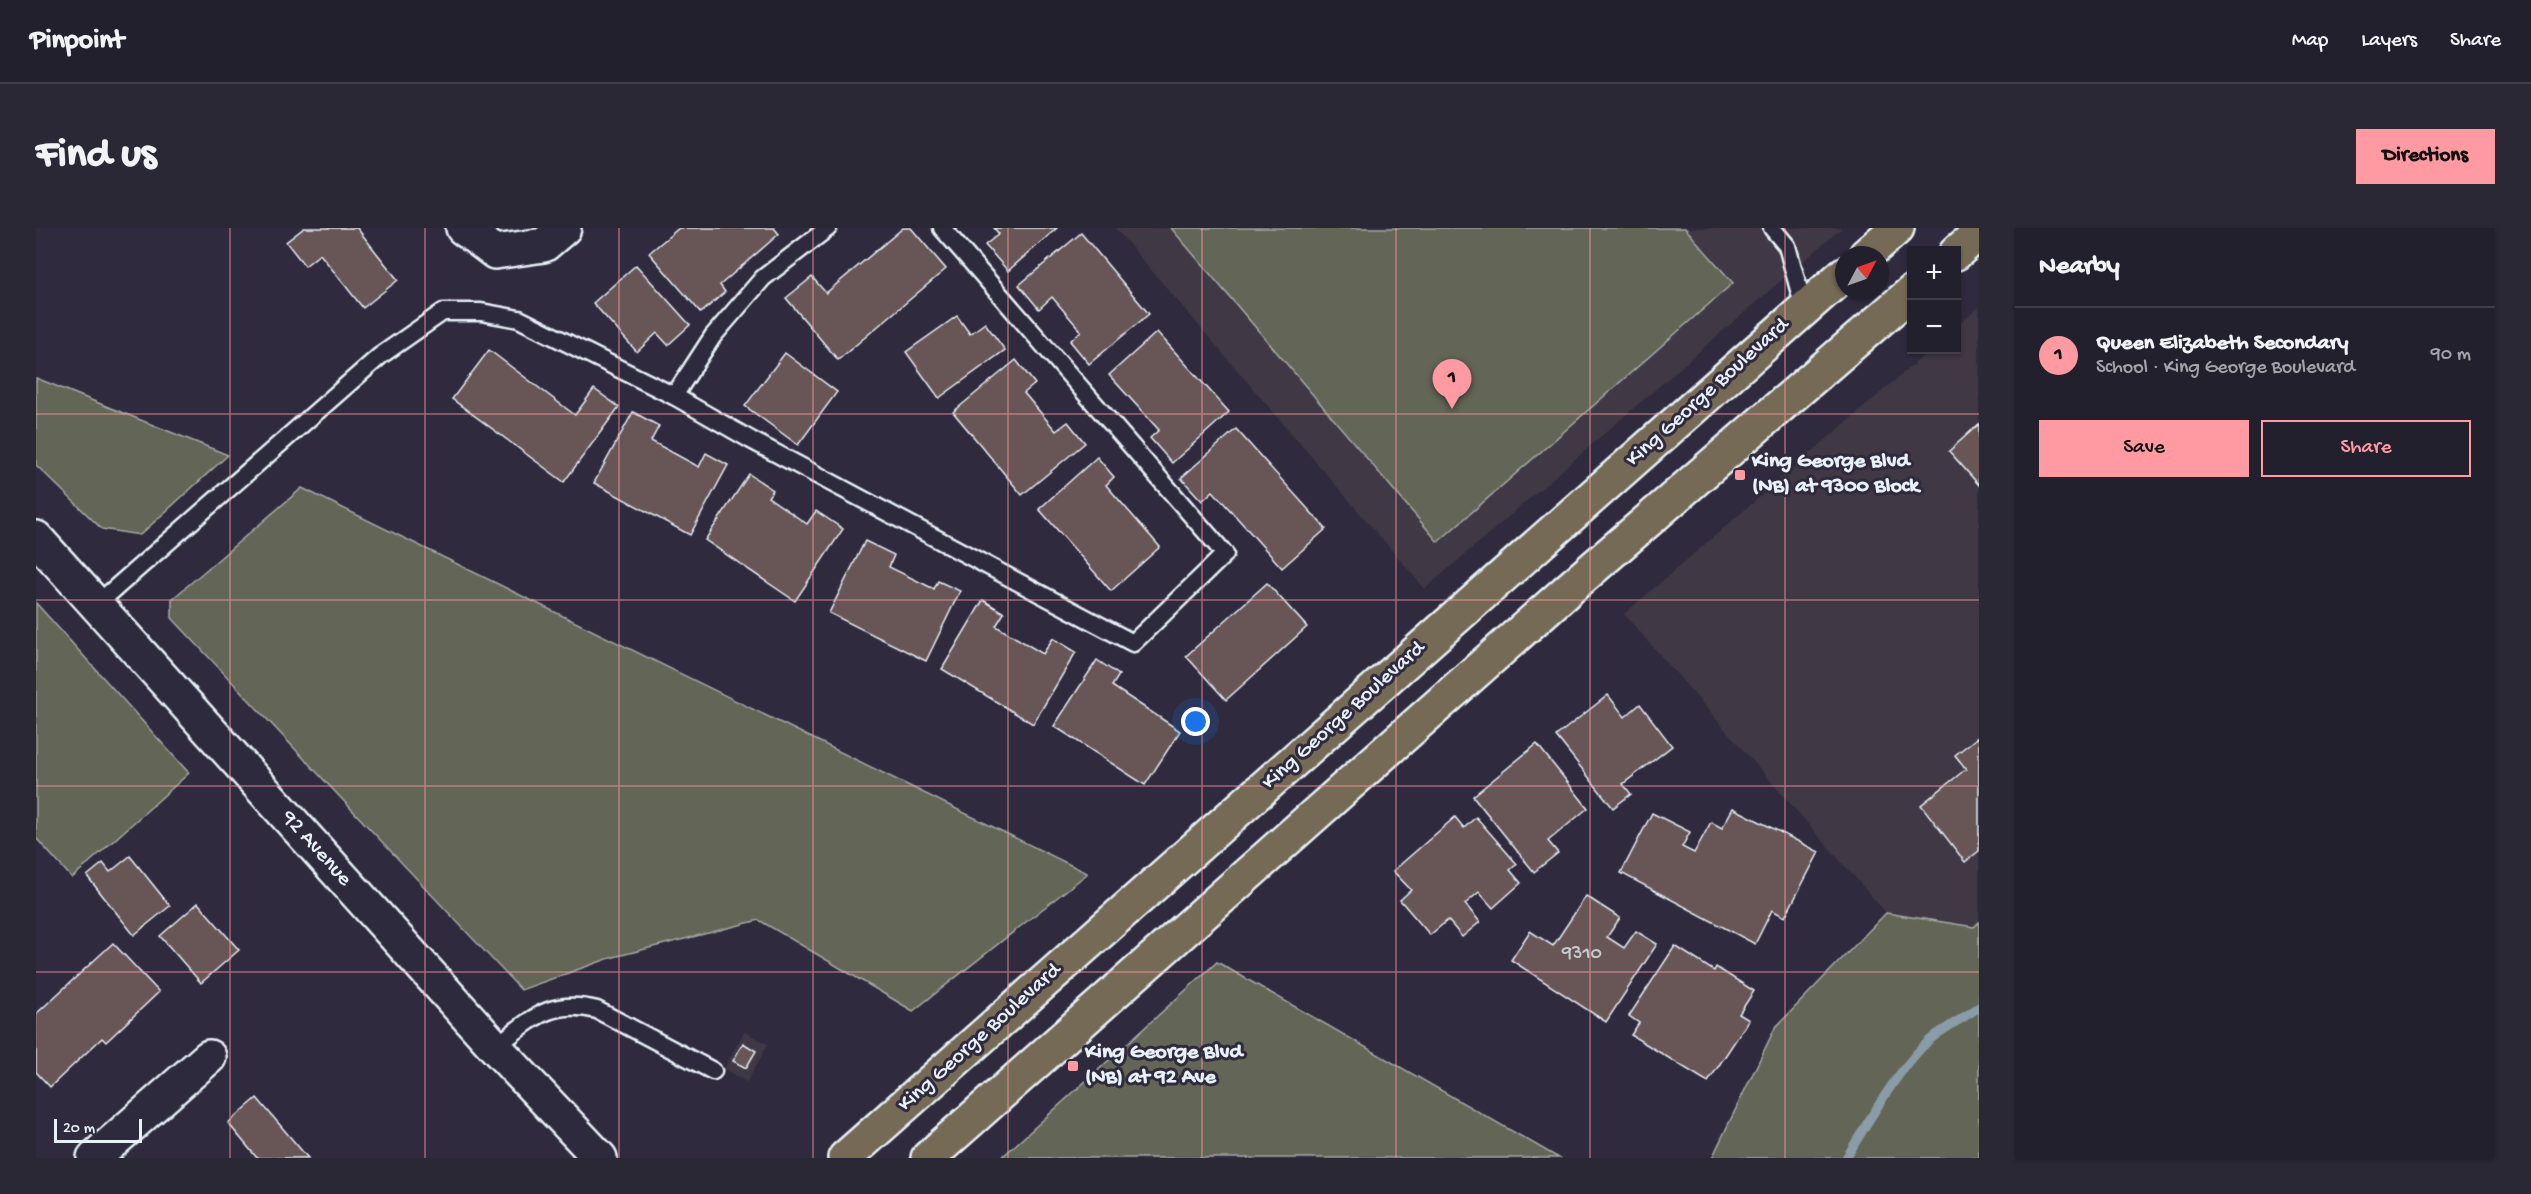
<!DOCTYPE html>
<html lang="en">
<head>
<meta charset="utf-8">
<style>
	:root { --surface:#23202e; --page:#2b2836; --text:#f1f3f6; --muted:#a3a3aa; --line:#403e4a; --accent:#ff9aa2 }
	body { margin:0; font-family:"Gochi Hand",sans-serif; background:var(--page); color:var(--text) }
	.controls { position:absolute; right:18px; top:18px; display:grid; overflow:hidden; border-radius:0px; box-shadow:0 2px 4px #0004 }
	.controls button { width:54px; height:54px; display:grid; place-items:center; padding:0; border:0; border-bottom:2px solid var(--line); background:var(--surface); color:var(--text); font:30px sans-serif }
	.compass { position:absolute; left:1799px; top:18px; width:54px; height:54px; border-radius:50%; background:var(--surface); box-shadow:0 2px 4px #0004; rotate:49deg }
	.scale { position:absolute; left:18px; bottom:15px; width:88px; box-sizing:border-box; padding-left:6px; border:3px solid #e8f1f8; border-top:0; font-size:16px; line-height:21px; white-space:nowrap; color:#e8f1f8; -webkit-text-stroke:4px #2f2a3d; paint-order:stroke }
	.you { position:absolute; left:1160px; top:494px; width:21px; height:21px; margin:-15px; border:4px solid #fff; border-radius:50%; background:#1a73e8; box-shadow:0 0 0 9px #1a73e833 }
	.badge { display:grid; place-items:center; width:39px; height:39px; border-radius:50%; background:var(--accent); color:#111; font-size:20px; font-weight:700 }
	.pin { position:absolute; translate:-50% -50px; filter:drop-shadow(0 2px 3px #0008) }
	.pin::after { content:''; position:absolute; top:32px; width:21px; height:18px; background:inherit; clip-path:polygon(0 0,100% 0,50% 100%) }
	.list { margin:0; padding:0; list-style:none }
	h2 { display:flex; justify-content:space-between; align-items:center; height:78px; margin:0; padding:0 24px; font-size:26px }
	h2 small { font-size:20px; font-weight:400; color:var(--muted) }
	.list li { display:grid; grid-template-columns:39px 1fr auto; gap:18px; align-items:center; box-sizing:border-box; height:96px; padding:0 24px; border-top:2px solid var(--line) }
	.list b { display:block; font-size:22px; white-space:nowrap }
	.list p { margin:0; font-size:20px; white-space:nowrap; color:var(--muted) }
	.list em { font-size:20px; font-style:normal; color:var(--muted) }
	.actions { display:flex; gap:12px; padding:18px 24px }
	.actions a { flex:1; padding:14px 0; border:2px solid var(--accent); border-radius:0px; text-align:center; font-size:21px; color:var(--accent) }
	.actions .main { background:var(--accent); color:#111 }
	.map { position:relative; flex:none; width:1943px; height:930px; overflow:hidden; border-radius:0px }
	header { display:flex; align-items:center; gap:36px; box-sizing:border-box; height:84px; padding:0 30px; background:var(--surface); border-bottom:2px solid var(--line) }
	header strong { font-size:28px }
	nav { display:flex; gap:33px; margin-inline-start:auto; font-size:21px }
	.intro { display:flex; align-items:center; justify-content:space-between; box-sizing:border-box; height:144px; padding:0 36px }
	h1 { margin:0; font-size:42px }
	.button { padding:15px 27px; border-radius:0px; background:var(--accent); color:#111; font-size:21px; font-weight:700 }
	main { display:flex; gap:36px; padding:0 36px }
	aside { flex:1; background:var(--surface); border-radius:0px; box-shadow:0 2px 4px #0004 }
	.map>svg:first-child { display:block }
	.built { fill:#403844 }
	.green { fill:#646557; stroke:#a6aba8; stroke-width:1.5 }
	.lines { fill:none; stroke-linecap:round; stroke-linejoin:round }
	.stream { stroke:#899ca7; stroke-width:9 }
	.building { fill:#685756; stroke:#e8f1f8; stroke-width:1.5 }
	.lane-casing { stroke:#e8f1f8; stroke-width:21 }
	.street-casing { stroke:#e8f1f8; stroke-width:38 }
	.secondary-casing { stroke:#e8f1f8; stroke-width:38 }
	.primary-casing { stroke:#e8f1f8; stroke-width:38 }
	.lane { stroke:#2f2a3d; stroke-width:16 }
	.street { stroke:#2f2a3d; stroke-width:33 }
	.secondary { stroke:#2f2a3d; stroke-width:33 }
	.primary { stroke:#746b55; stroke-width:33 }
	.grid { fill:none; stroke:#ff9aa2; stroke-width:1.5; stroke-opacity:0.55 }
	.poi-dot { fill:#ff9aa2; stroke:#2f2a3d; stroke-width:2 }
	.labels { text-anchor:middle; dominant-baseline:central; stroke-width:6; stroke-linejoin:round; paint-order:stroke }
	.number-label { font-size:20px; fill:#c8cad0 }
	.street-label { font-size:22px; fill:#e8f1f8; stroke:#2f2a3d }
	.poi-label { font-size:22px; font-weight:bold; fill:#e8f1f8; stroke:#2f2a3d; text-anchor:start }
</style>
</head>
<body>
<header>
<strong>Pinpoint</strong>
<nav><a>Map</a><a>Layers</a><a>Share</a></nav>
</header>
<div class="intro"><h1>Find us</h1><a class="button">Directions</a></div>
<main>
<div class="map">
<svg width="1943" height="930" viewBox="0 0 1943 930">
	<rect width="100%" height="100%" fill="#2f2a3d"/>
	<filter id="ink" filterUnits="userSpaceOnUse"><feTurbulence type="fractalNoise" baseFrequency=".0167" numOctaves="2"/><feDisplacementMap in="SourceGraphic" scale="12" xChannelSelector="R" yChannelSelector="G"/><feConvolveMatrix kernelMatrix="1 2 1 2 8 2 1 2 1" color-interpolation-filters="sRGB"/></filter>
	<g filter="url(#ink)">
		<g class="built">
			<path d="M1079,0h727l-417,361z"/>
			<path d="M1943,79v615l-5,5 -88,-14 -262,-299 306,-264h26l1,-24z"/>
			<path d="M708,804l24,12 -21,38 -23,-13z"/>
		</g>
		<g class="green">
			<path d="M1135,0h514l48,55 -295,259z"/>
			<path d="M0,150l192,77 -88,80 -38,-6 -66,-64z"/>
			<path d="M266,260l785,385v1l-174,137 -154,-91 -149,38 -89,32 -349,-372v-19z"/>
			<path d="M0,375l153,170 -117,105 -36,-40z"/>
			<path d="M1850,685l88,14 5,-5v236h-267l63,-130z"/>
			<path d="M1181,734l342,196h-558z"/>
		</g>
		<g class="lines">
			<path class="stream" d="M1810,930c23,-37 56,-97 90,-123 14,-10 29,-18 43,-28"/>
		</g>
		<g class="building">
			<path d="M268,0h53l41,52 -35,28 -43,-54 -15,12 -19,-24z"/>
			<path d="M643,0h95l5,6 -59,51 5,7 -24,21 -52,-60z"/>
			<path d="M867,0h8l35,41 -108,91 -52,-62 26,-21 14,16z"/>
			<path d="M958,0h63l-49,43 -23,-26 14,-11z"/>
			<path d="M1045,5l68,81 -60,50 -19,-23 11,-10 -29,-34 -13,12 -20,-24z"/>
			<path d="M600,37l54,60 -22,20 -11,-12 -20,19 -44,-49z"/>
			<path d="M921,88l13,18 15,-11 20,27 -66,48 -33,-46z"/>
			<path d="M1121,104l72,80 -57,51 -22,-25 9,-8 -50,-55z"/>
			<path d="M453,122l86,65 19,-26 25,18 -55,75 -112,-83z"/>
			<path d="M749,125l52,39 -39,53 -53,-39z"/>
			<path d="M980,132l19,24 -11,9 32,38 12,-9 17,21 -63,52 -69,-83z"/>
			<path d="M597,184l26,14 -8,15 48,26 7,-14 22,12 -38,70 -96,-52z"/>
			<path d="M1943,196v61l-30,-34z"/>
			<path d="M1200,201l90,100 -44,39 -69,-77 -11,10 -21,-23z"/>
			<path d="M1061,229l17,20 -8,8 54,62 -49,44 -72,-82z"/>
			<path d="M713,246l24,16 -5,7 39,27 9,-13 27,18 -48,72 -90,-61z"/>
			<path d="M829,313l29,14 -5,12 45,22 4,-8 22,10 -34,70 -97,-48z"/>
			<path d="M1231,355l40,44 -81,73 -40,-44z"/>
			<path d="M947,372l21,13 -8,13 47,28 10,-16 23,14 -43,72 -91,-55z"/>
			<path d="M1061,432l22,15 -7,11 68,45 -35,54 -91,-59z"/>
			<path d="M1572,467l17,22 15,-13 32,42 -49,38 8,10 -18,14 -57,-72z"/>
			<path d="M1943,508v115l-14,11 -44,-57 45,-36 -11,-14z"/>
			<path d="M1501,516l51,64 -40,33 10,12 -24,19 -61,-76z"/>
			<path d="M1697,580l86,44 -34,65 -13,-7 -17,34 -134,-71 31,-60 38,19 -8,15 12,6 17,-31 11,6z"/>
			<path d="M1419,589l9,11 12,-11 41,47 -7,6 11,13 -28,25 -14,-16 -14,12 15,18 -18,15 -14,-17 -18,15 -30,-35 11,-10 -18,-19z"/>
			<path d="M94,628l40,50 -36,29 -47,-59 16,-13 7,9z"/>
			<path d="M1550,668l34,22 -13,19 17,11 12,-17 21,13 -51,78 -95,-62 19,-29 23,15z"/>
			<path d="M162,675l41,47 -38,33 -41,-47z"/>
			<path d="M77,715l46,49 -53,50 -4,-4 -52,49 -14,-15v-58z"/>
			<path d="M1639,718l39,25 2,-4 38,24 -15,23 10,6 -41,62 -77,-47 8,-12 -10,-7z"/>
			<path d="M707,815l13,8 -10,17 -13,-7z"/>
			<path d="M221,870l51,60h-51l-29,-35z"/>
		</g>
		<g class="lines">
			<defs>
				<g id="lane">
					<path d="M1736,0l15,18 17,62"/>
					<path d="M638,168l39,-60 50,-58 65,-50"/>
					<path d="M60,377l284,-249 63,-44h38l38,7 155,77 77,44 382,203 92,-89 -283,-326"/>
					<path d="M459,819c36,-27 54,-49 102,-37l116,61"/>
				</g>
				<g id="street">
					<path d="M427,0l32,24 49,-7 20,-17"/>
					<path d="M58,930l115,-101"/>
				</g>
				<path id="secondary" d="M0,310l459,509 105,111"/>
				<g id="primary">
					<path d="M1920,25l23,-20"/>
					<path d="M1830,27l31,-27"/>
					<path d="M809,930l999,-884"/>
					<path d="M892,930l642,-570 342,-296"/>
				</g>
			</defs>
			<use href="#lane" class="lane-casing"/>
			<use href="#street" class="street-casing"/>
			<use href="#secondary" class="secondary-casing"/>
			<use href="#primary" class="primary-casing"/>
			<use href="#lane" class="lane"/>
			<use href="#street" class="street"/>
			<use href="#secondary" class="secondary"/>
			<use href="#primary" class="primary"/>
		</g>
	</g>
	<path class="grid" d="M194,0v930M389,0v930M583,0v930M777,0v930M972,0v930M1166,0v930M1360,0v930M1554,0v930M1749,0v930M0,186h1943M0,372h1943M0,558h1943M0,744h1943"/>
	<g class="poi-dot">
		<rect x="1698" y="241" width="12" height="12" rx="3"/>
		<rect x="1031" y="832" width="12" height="12" rx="3"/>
	</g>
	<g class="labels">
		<g class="number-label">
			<text x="1546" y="726">9310</text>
		</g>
		<g class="street-label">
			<text transform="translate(1672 165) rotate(-42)">King George Boulevard</text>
			<text transform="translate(1308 488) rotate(-42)">King George Boulevard</text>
			<text transform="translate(280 621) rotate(48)">92 Avenue</text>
			<text transform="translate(944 810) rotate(-42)">King George Boulevard</text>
		</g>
		<g class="poi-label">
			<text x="1716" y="234">King George Blvd<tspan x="1716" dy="25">(NB) at 9300 Block</tspan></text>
			<text x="1049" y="825">King George Blvd<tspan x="1049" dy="25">(NB) at 92 Ave</tspan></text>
		</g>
	</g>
</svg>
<div class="controls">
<button>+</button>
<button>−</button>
</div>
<svg class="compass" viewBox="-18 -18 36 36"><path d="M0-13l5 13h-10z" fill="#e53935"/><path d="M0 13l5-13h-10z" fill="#a3a3aa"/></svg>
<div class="scale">20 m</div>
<div class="you"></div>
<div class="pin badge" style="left:1416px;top:181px">1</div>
</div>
<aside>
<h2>Nearby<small></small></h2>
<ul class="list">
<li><span class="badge">1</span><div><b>Queen Elizabeth Secondary</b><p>School · King George Boulevard</p></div><em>90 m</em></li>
</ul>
<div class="actions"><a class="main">Save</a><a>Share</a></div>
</aside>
</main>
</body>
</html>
